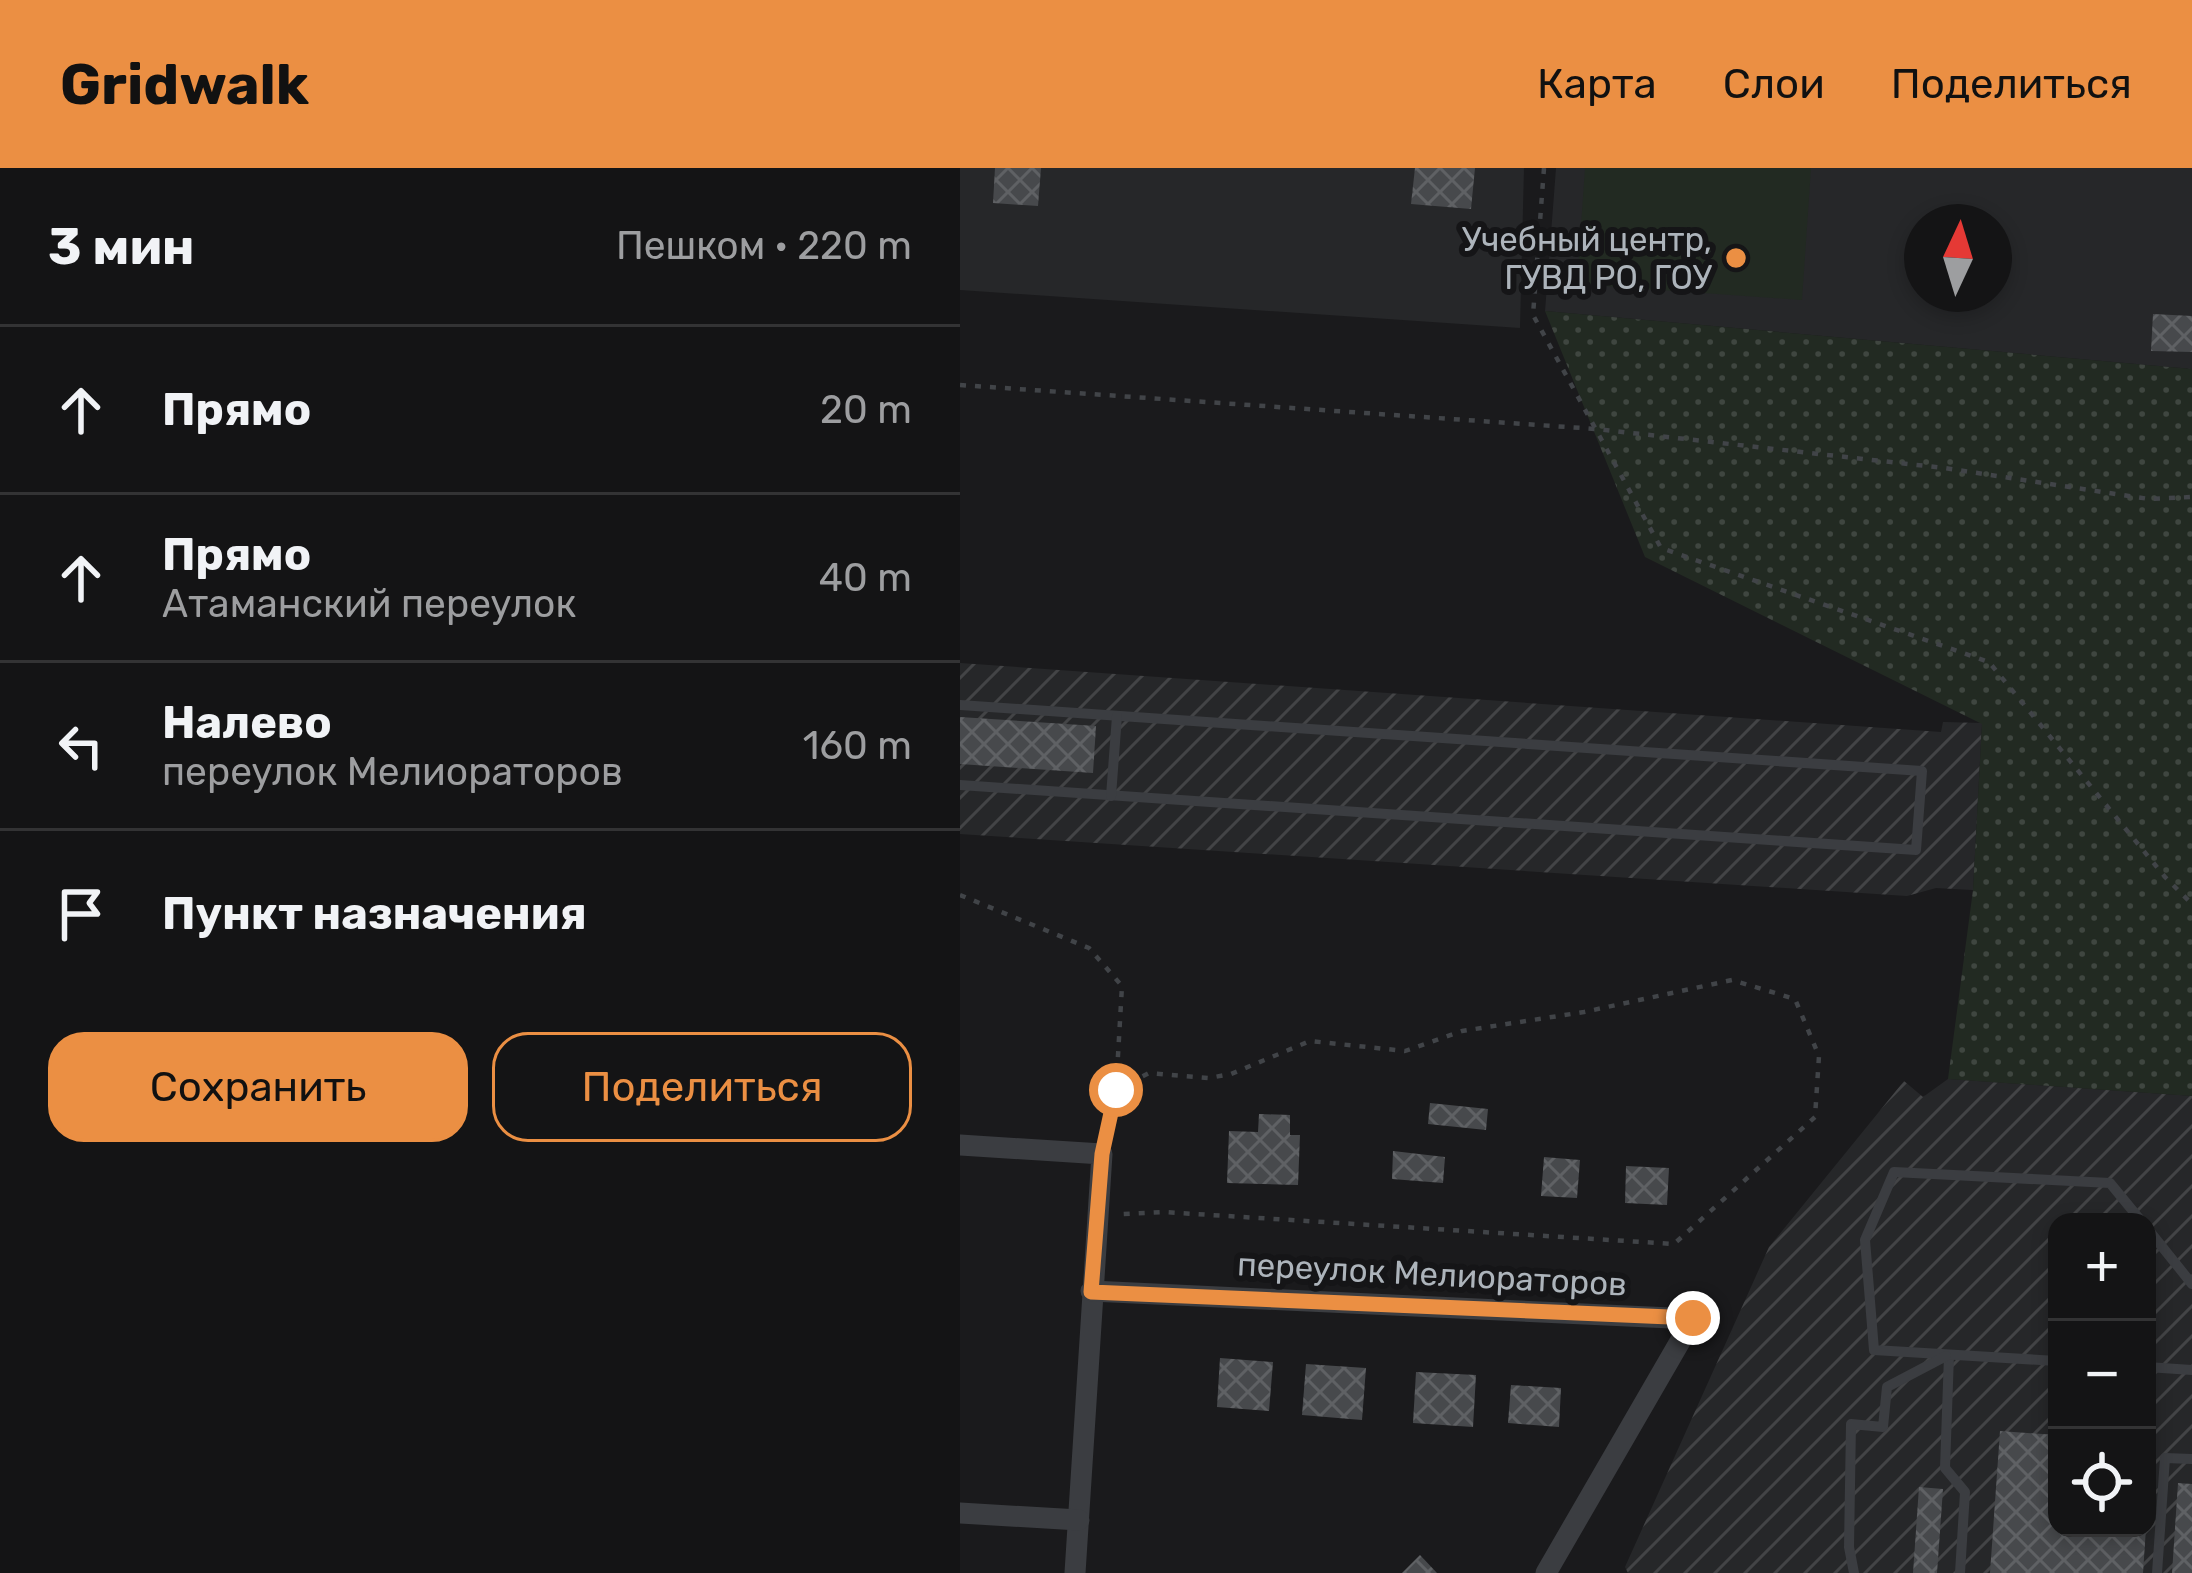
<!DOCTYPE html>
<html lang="ru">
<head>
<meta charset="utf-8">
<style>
	:root { --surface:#141415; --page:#1d1d1e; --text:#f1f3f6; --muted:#9d9ea0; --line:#333334; --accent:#eb8f43 }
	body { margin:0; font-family:Rubik,sans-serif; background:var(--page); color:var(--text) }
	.controls { position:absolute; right:36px; bottom:36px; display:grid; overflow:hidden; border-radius:24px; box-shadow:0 6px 18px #0003 }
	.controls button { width:108px; height:108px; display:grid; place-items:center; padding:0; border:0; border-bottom:3px solid var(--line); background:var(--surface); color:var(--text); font:60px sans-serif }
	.compass { position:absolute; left:944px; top:36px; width:108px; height:108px; border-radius:50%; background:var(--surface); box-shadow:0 6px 18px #0003; rotate:4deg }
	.stop { position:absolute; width:36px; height:36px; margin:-27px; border:9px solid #eb8f43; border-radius:50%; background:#fff }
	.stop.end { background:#eb8f43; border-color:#fff; box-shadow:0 3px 12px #0008 }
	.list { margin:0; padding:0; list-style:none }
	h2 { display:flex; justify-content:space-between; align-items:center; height:156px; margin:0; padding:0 48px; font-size:51px }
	h2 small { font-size:39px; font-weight:400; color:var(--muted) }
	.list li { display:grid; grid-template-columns:78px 1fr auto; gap:36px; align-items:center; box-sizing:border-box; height:168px; padding:0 48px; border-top:3px solid var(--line) }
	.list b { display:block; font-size:45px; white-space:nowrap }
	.list p { margin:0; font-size:39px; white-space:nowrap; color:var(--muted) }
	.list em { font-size:39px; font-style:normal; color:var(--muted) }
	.actions { display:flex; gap:24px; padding:36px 48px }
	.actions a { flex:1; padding:27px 0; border:3px solid var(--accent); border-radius:36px; text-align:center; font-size:42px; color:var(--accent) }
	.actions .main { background:var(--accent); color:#111 }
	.icon { flex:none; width:66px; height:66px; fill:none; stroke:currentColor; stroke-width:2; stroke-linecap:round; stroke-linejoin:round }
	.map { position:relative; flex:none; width:1232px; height:1405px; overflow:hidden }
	header { display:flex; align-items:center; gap:72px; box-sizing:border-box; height:168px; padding:0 60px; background:var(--accent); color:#111 }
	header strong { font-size:57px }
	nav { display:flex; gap:66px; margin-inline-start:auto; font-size:42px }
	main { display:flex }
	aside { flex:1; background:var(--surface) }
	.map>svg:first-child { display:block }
	.built { fill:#262729; fill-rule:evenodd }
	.industrial { fill:url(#industrial-furrows); fill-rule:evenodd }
	.grass { fill:url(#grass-dots) }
	.garden { fill:#222a22 }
	.building { fill:url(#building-cross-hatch) }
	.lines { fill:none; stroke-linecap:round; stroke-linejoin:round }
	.path { stroke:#414448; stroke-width:4.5; stroke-dasharray:6 9; stroke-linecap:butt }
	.lane { stroke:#3b3d41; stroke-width:10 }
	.street { stroke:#3b3d41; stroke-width:21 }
	.route { stroke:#eb8f43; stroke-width:15 }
	.poi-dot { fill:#eb8f43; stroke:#151517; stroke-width:4.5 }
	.labels { text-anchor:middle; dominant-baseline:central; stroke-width:12; stroke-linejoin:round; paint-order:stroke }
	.poi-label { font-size:33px; fill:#adb4bb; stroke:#151517; text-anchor:end }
	.street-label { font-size:33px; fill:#adb4bb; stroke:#151517 }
</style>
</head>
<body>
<header>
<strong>Gridwalk</strong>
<nav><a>Карта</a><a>Слои</a><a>Поделиться</a></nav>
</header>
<main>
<aside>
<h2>3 мин<small>Пешком · 220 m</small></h2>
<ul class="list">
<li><svg class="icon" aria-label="ahead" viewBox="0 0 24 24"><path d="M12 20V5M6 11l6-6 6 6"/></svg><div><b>Прямо</b></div><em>20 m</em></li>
<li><svg class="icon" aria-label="ahead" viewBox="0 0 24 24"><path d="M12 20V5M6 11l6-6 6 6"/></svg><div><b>Прямо</b><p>Атаманский переулок</p></div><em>40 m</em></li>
<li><svg class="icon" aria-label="left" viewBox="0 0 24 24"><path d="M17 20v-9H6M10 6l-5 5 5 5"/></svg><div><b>Налево</b><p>переулок Мелиораторов</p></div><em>160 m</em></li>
<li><svg class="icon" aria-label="arrive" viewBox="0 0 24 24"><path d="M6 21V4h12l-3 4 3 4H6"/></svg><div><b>Пункт назначения</b></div></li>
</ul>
<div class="actions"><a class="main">Сохранить</a><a>Поделиться</a></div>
</aside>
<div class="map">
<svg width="1232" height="1405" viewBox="0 0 1232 1405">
	<defs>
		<pattern id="industrial-furrows" width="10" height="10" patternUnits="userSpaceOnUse" patternTransform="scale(3)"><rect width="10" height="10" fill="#262729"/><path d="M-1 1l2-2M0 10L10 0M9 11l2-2" fill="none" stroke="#434446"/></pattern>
		<pattern id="grass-dots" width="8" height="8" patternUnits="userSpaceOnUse" patternTransform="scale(3)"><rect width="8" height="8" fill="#222a22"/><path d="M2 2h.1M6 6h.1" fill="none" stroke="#3f4640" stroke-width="1.8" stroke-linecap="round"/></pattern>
		<pattern id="building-cross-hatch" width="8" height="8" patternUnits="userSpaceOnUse" patternTransform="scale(3)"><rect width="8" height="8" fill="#47494c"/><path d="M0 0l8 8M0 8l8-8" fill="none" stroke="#5f6164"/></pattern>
	</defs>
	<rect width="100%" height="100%" fill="#1a1a1c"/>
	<g class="built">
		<path d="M0,0h564l-4,160 -560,-38z"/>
		<path d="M596,0h636v201l-647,-58zM962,54h72v72h-72z"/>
	</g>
	<g class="industrial">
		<path d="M0,495l981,69 2,-10 39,1 -9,167 -37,-2 -29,8 -947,-62z"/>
		<path d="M988,911l244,17v477h-564l-3,-6 144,-320 135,-166 19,16zM1097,1054h90v306h-90z"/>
	</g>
	<path class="grass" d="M585,143l647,58v727l-244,-17 25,-189 9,-166 -337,-167z"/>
	<path class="garden" d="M625,0h226l-9,132 -225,-16z"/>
	<g class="building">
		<path d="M35,0h46l-3,38 -45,-3z"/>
		<path d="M455,0h60l-4,41 -60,-5z"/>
		<path d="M1193,146l39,2v36l-41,-1z"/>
		<path d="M0,549l136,9 -3,47 -133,-9z"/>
		<path d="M470,935l58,6 -2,21 -58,-6z"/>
		<path d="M299,946l31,1v20h10l-2,50 -71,-2 2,-52 29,1z"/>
		<path d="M433,983l52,6 -2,26 -51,-4z"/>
		<path d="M584,989l36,3 -3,38 -36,-2z"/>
		<path d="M666,998l43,2 -2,37 -42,-2z"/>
		<path d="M260,1190l53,4 -4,49 -52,-4z"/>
		<path d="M346,1196l60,4 -4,52 -60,-5z"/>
		<path d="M456,1204l60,3 -3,52 -60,-4z"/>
		<path d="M551,1217l50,3 -2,39 -51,-4z"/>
		<path d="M1040,1263l57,4v93h89l-3,45h-153z"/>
		<path d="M1218,1315l14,1v89h-20z"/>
		<path d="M959,1319l24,2 -6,84h-24z"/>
		<path d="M460,1387l17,18h-35z"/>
	</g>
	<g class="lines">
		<g class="path">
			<path d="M584,0l-11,147 128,233 328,114 176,215 27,27"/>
			<path d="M0,217l636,44 348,39 205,31 43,-2"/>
			<path d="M0,727l129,53 33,38 -6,104 -9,41"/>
			<path d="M156,922l33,-17 60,5 22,-4 79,-33 95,10 57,-20 122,-19 148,-32 63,19 24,57 -4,61 -141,127 -511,-32 -40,2"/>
		</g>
		<g class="lane">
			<path d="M0,537l962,66 -6,79 -956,-65"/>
			<path d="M151,628l6,-80"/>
			<path d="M1187,1060l45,56"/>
			<path d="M989,1187l-4,113 20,24 -5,81"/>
			<path d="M1097,1193l-183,-11 -9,-110 29,-68 216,11 32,39"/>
			<path d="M1187,1199l45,3"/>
			<path d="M894,1405l-5,-26 2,-123 32,3 4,-40 59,-31"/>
			<path d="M1197,1405l8,-115 27,1"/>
		</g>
		<g class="street">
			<path d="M0,977l142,9 -27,419"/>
			<path d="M131,1123l602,28 -147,254"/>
			<path d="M0,1345l119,7"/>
		</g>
	</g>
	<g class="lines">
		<path class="route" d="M156,922l-14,64 -11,138 602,26"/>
	</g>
	<circle class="poi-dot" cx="776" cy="90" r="12"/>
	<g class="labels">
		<g class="poi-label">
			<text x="752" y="71">Учебный центр,<tspan x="752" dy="38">ГУВД РО, ГОУ</tspan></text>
		</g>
		<g class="street-label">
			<text transform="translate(472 1106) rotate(3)">переулок Мелиораторов</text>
		</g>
	</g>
</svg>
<div class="controls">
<button>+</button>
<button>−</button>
<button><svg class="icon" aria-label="locate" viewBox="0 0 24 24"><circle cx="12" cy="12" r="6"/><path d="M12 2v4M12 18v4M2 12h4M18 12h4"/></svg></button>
</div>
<svg class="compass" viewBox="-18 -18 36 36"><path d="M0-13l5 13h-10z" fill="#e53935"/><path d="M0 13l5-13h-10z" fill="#9d9ea0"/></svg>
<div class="stop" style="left:156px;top:922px"></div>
<div class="stop end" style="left:733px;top:1150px"></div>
</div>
</main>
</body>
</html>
